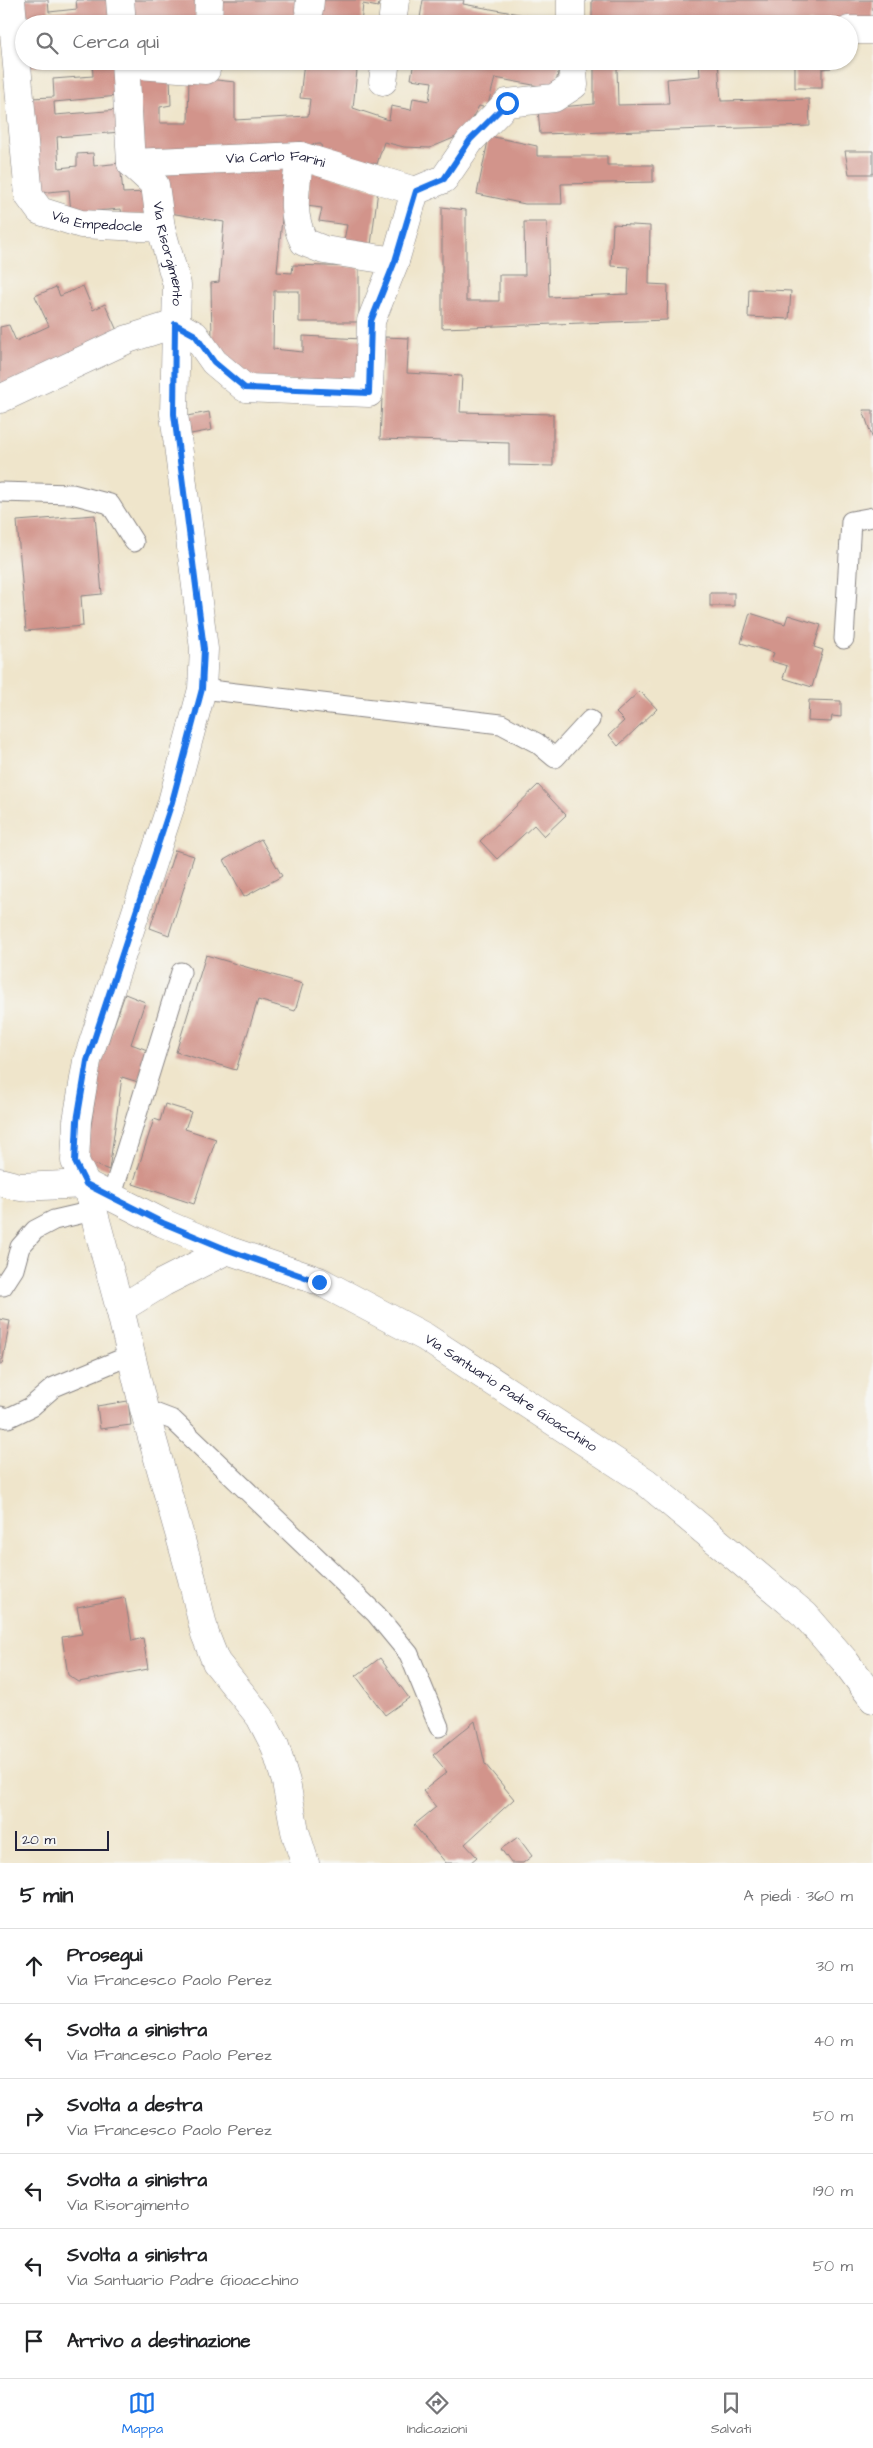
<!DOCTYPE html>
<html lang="it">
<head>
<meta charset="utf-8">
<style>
	:root { --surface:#fff; --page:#f2f2f2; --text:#202124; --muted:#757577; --line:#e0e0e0; --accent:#1a73e8 }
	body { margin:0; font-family:"Architects Daughter",sans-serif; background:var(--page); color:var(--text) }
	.scale { position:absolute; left:15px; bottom:12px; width:94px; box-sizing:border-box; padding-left:5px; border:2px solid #22223b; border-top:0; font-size:14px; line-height:18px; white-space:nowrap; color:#22223b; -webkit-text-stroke:4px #f6f6f2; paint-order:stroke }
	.stop { position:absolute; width:15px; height:15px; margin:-11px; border:4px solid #1a73e8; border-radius:50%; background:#fff }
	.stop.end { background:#1a73e8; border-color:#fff; box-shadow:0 1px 5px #0008 }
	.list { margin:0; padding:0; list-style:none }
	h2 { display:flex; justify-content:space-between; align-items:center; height:65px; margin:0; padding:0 20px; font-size:21px }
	h2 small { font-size:16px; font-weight:400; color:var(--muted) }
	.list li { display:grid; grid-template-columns:32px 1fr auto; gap:15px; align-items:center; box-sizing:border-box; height:75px; padding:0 20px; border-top:1px solid var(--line) }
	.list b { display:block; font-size:19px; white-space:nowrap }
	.list p { margin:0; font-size:16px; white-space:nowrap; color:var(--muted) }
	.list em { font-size:16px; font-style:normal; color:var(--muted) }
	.icon { flex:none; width:28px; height:28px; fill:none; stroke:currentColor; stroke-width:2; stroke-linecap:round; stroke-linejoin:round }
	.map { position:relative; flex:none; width:873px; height:1863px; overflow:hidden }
	.search { position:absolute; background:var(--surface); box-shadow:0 1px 4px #0004; left:15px; right:15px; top:15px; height:55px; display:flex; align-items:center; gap:12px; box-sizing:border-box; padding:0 18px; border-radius:28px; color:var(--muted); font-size:19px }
	.sheet { height:515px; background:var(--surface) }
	nav { display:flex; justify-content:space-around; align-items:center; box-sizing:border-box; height:70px; border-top:1px solid var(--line); background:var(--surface); font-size:14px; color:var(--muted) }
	nav a { display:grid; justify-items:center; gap:2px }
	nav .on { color:var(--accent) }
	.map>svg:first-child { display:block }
	.building { fill:#d2948b }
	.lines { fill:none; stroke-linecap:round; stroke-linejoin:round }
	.lane-casing { stroke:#888483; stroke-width:21 }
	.street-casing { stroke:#888483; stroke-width:29 }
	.lane { stroke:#fff; stroke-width:19 }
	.street { stroke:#fff; stroke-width:28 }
	.route { stroke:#1a73e8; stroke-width:6 }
	.labels { text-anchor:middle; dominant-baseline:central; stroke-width:4; stroke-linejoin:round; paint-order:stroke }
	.street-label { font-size:14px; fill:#22223b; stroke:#f6f6f2 }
</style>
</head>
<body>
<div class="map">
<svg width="873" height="1863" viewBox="0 0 873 1863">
	<rect width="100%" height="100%" fill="#f6f6f2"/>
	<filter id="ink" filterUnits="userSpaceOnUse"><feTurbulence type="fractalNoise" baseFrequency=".02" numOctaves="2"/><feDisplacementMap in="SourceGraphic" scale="10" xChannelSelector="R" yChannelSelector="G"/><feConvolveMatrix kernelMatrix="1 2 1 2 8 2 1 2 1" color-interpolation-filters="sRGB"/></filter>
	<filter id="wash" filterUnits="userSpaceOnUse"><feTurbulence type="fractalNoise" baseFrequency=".0096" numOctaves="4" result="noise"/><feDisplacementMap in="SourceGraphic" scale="20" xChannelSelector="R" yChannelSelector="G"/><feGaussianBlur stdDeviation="1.12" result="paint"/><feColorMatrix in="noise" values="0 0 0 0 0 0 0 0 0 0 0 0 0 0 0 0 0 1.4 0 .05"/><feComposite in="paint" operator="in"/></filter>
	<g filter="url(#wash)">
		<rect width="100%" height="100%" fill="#efe5cb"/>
		<g id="blocks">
			<g class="building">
				<path d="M21,0h27l1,12 28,-3 -1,-9h33l2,24h-87z"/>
				<path d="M129,0h67v24h-66z"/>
				<path d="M220,0h160l-2,7 -15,-3 -2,20h-143z"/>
				<path d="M423,0h41l-1,4 78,14 -1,6h-121z"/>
				<path d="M592,0h281v22l-281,2z"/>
				<path d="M28,61h25v4l-25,2z"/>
				<path d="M92,61h23l3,35 -64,6 1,13 64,-5 2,22 -64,5 2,31 18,-2v-12l16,-1 1,13 26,-3 3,30 25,-1 1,22 -27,2 -1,-7 -50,4 -2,-23 -32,3 -7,-95 24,-1 -1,-18 40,-3z"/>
				<path d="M216,61h30v6l-31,-2z"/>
				<path d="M304,61h54l-5,47 36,12 2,-14 20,4 2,-12 16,3 3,-19 -21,-3 3,-18 146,1 -5,27 -60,-11 -8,30 -8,-2 -16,28 -33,14 -26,-1 -20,-5 -7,22 -55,-12 -1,-8 -184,9 -5,-79 38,1 1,30 -11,2v16h28l1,-46 46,5v38l73,-4 2,-17 -10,-1z"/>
				<path d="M594,61h36v6l-13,1 1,37 51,-1 -2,-25 33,-3 -1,-15h19l3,40 88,-2 1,27 -270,8 -2,-25 56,-5z"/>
				<path d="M795,61h36v7l-9,1v19h-27z"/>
				<path d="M489,136l48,10v10h70v9h46v17l-92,2 1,20h-37l-48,-10z"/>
				<path d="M845,151h28v23h-24z"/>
				<path d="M287,166l-10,106 15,1 1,-8 66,2v55h-60v-31h-25l-1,58 30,3v-16l59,3v44l-115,-3 -17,-12 -18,-27 -1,-58 8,-1 5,-60 -54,-9 -4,-43z"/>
				<path d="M310,171l68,19 -7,55 -27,-5 3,-15 -28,-4 3,-13 -16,-2z"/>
				<path d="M442,207l24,3v91h33v-26h26l-1,-53h23l2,75 79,-3 1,-27 -18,-1 2,-42 37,2 -1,58 19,1 -1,35 -225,8z"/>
				<path d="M83,286l10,24 12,-6 14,31 -119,56v-64l9,-2 7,16 33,-15 -14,-30 21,-9 4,9z"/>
				<path d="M749,289l42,2 -2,28 -41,-2z"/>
				<path d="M385,337l24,1 -2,35 55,3 -2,36 93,2v52l-44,-1v-22l-129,-4z"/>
				<path d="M863,410h10v30z"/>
				<path d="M209,412l3,18 -21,4 -4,-18z"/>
				<path d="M95,515l7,79 -21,2 2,30 -57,5 -9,-110z"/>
				<rect x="710" y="593" width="24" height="13"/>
				<path d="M750,613l35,11 3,-9 33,10 -7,22 9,3 -11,37 -29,-9 4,-12 -16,-5 3,-8 -33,-10z"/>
				<path d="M640,691l17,18 -39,37 -9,-11 15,-14 -8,-8z"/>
				<path d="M809,700l32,1v16l-9,-1 -1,6 -23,-1z"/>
				<path d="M538,785l28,30 -22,21 -10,-11 -37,34 -17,-18z"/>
				<path d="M261,839l21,37 -38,21 -20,-37z"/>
				<path d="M175,850l19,6 -25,79 -19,-7z"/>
				<path d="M206,955l97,29 -8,27 -37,-11 -22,70 -60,-18z"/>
				<path d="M125,994l20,8 -14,42 19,7 -12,31 -16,-5 -13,93 -23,-9 13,-93z"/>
				<path d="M165,1104l26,8 -6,17 31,10 -22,65 -61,-20 21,-65 6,2z"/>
				<path d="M0,1319l10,2 -8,43h-2z"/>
				<path d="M128,1401l3,24 -31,4 -3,-23z"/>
				<path d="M125,1598l7,43 11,-3 5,31 -69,13 -11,-7 -6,-38 20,-3 -5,-27z"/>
				<path d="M380,1658l29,40 -24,17 -29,-39z"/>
				<path d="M475,1721l10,43 29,35 -49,45 12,13 -7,6h-24l-32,-38 22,-18 -13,-16 24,-19 -14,-17z"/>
				<path d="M518,1837l14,19 -9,7h-12l-10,-14z"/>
			</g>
		</g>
	</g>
	<g filter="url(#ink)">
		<use href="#blocks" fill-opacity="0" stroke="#888483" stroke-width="1"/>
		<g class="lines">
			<defs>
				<g id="lane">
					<path d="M0,492l72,2 38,10 24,38"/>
					<path d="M844,639l7,-118 22,-4"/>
					<path d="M202,689l299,35 36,19 18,15 35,-38"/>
					<path d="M112,1195l69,-223"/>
					<path d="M0,1286h3l11,-17 6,-22 15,-17 19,-10 39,-9"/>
					<path d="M144,1409l29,11 203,194 33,40 30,73"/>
					<path d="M0,1416l8,2 23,-11 23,-20 77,-32"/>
				</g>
				<g id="street">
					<path id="s1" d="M11,0l18,196 11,15 41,13 80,4"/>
					<path d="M120,0l2,24"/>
					<path d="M571,0v24"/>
					<path d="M309,10l1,-10"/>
					<path d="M208,24l1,-24"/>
					<path d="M392,24l3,-24"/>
					<path d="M849,30h24"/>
					<path id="s2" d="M125,61l6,102 24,22 6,43 16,57 -3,129 30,235 -2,40 -30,113 -85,259 -10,60 -2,40 11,23 34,125 44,-27 63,-32"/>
					<path d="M125,64l81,6v-9"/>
					<path d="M383,81l3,-20"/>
					<path d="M300,156c-4,33 -11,55 4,86l20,8 71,11"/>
					<path id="s3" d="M131,163l169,-7 115,35"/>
					<path d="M0,399l128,-60 47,-15 20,11 19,27 31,26 124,5 2,-72 24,-60 20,-70 29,-12 26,-38 37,-38 47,-5 20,-13 -2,-24"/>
					<path id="s4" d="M0,1182l20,5 66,-3 77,39 64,27 92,31 106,56 221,145 159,133 39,45 29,39"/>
					<path d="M120,1309l24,100 48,170 13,55 11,28 44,55 15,29 11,36 9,49 10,32"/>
				</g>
			</defs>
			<use href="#lane" class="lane-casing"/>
			<use href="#street" class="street-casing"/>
			<use href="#lane" class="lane"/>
			<use href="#street" class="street"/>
		</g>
	</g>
	<g class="lines" filter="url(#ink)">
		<path class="route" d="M319,1282l-91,-32 -65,-27 -77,-39 -11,-22 2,-41 10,-60 85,-259 30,-113 2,-40 -30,-235 1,-90 20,11 19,27 31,26 124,5 2,-72 24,-60 21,-70 28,-12 26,-39 37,-37"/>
	</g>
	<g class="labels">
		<g class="street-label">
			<text stroke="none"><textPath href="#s3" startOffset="145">Via Carlo Farini</textPath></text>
			<text stroke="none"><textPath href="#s1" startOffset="274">Via Empedocle</textPath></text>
			<text stroke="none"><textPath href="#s2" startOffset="205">Via Risorgimento</textPath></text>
			<text stroke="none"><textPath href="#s4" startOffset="562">Via Santuario Padre Gioacchino</textPath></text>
		</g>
	</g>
</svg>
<div class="scale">20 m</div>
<div class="stop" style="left:507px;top:103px"></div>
<div class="stop end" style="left:319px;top:1282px"></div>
<div class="search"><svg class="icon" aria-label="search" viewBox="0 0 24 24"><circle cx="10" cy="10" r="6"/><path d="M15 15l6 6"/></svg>Cerca qui</div>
</div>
<section class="sheet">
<h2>5 min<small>A piedi · 360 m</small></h2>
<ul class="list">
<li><svg class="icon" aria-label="ahead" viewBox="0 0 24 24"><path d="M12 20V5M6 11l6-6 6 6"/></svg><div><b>Prosegui</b><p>Via Francesco Paolo Perez</p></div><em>30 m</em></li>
<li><svg class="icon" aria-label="left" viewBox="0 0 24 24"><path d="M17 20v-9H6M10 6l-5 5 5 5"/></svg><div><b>Svolta a sinistra</b><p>Via Francesco Paolo Perez</p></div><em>40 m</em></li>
<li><svg class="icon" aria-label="right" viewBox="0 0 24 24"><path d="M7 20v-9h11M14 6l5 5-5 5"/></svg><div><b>Svolta a destra</b><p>Via Francesco Paolo Perez</p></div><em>50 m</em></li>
<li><svg class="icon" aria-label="left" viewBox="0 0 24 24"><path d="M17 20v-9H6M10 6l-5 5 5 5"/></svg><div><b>Svolta a sinistra</b><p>Via Risorgimento</p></div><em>190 m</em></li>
<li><svg class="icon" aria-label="left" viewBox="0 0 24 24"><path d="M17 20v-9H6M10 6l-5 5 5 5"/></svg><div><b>Svolta a sinistra</b><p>Via Santuario Padre Gioacchino</p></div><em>50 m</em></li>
<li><svg class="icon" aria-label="arrive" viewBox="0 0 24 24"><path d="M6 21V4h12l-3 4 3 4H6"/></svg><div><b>Arrivo a destinazione</b></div></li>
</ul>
</section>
<nav>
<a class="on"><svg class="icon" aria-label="map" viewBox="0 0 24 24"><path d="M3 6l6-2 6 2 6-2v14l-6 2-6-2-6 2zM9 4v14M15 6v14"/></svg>Mappa</a>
<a><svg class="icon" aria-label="directions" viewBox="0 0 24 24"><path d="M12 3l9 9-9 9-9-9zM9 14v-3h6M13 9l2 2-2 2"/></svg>Indicazioni</a>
<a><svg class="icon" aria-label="saved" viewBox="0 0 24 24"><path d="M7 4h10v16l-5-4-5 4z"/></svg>Salvati</a>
</nav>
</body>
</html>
